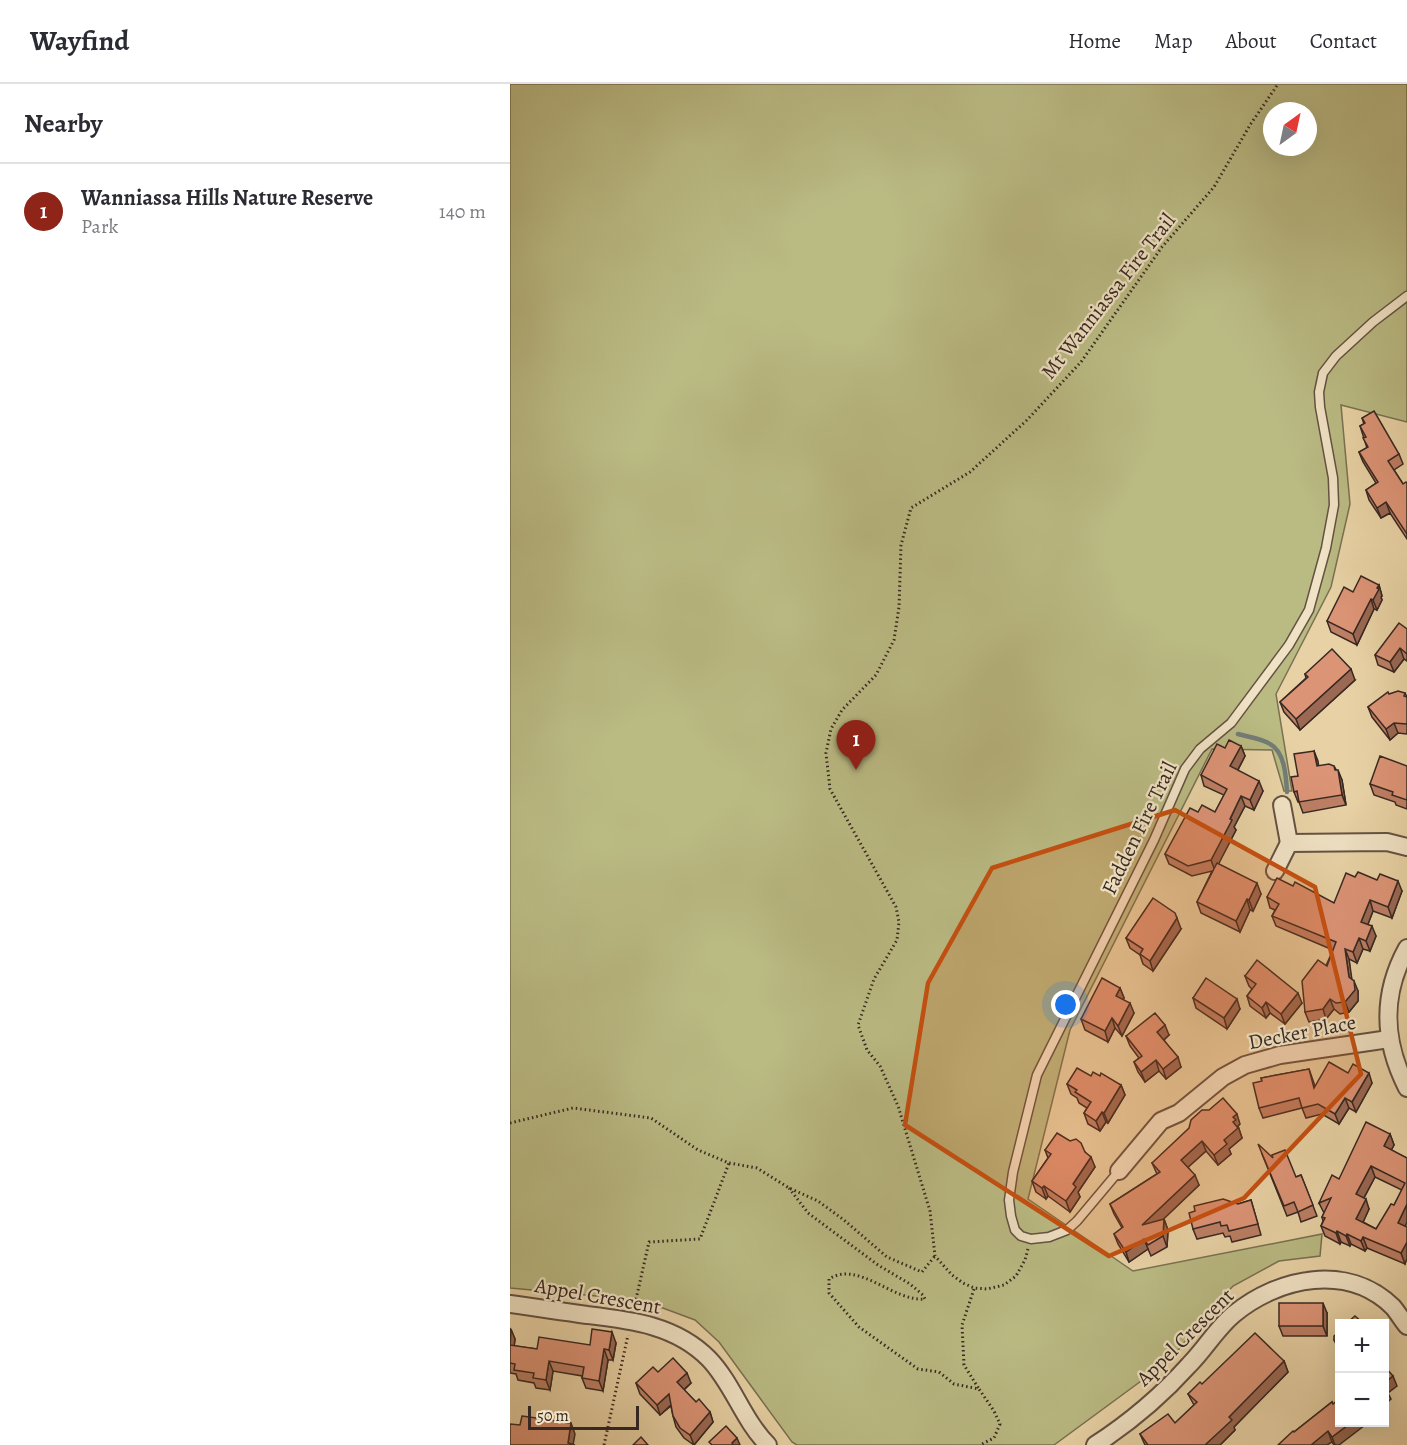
<!DOCTYPE html>
<html lang="en">
<head>
<meta charset="utf-8">
<style>
	:root { --surface:#fff; --page:#f7f7f7; --text:#2b2b33; --muted:#7c7c81; --line:#e1e1e2; --accent:#8f2418 }
	body { margin:0; font-family:Alegreya,serif; background:var(--page); color:var(--text) }
	.controls { position:absolute; right:18px; bottom:18px; display:grid; overflow:hidden; border-radius:0px; box-shadow:0 6px 24px #0002 }
	.controls button { width:54px; height:54px; display:grid; place-items:center; padding:0; border:0; border-bottom:2px solid var(--line); background:var(--surface); color:var(--text); font:30px sans-serif }
	.compass { position:absolute; left:753px; top:18px; width:54px; height:54px; border-radius:50%; background:var(--surface); box-shadow:0 6px 24px #0002; rotate:33deg }
	.scale { position:absolute; left:18px; bottom:15px; width:111px; box-sizing:border-box; padding-left:6px; border:3px solid #382822; border-top:0; font-size:16px; line-height:21px; white-space:nowrap; color:#382822; -webkit-text-stroke:4px #f0e2c4; paint-order:stroke }
	.you { position:absolute; left:556px; top:921px; width:21px; height:21px; margin:-15px; border:4px solid #fff; border-radius:50%; background:#1a73e8; box-shadow:0 0 0 9px #1a73e833 }
	.badge { display:grid; place-items:center; width:39px; height:39px; border-radius:50%; background:var(--accent); color:#fff; font-size:20px; font-weight:700 }
	.pin { position:absolute; translate:-50% -50px; filter:drop-shadow(0 2px 3px #0008) }
	.pin::after { content:''; position:absolute; top:32px; width:21px; height:18px; background:inherit; clip-path:polygon(0 0,100% 0,50% 100%) }
	.list { margin:0; padding:0; list-style:none }
	h2 { display:flex; justify-content:space-between; align-items:center; height:78px; margin:0; padding:0 24px; font-size:26px }
	h2 small { font-size:20px; font-weight:400; color:var(--muted) }
	.list li { display:grid; grid-template-columns:39px 1fr auto; gap:18px; align-items:center; box-sizing:border-box; height:96px; padding:0 24px; border-top:2px solid var(--line) }
	.list b { display:block; font-size:22px; white-space:nowrap }
	.list p { margin:0; font-size:20px; white-space:nowrap; color:var(--muted) }
	.list em { font-size:20px; font-style:normal; color:var(--muted) }
	.map { position:relative; flex:none; width:897px; height:1361px; overflow:hidden }
	header { display:flex; align-items:center; gap:36px; box-sizing:border-box; height:84px; padding:0 30px; background:var(--surface); border-bottom:2px solid var(--line) }
	header strong { font-size:28px }
	nav { display:flex; gap:33px; margin-inline-start:auto; font-size:21px }
	main { display:flex }
	aside { flex:1; background:var(--surface) }
	.map>svg:first-child { display:block }
	.green { fill:#baba83; stroke:#797152; stroke-width:1.5; fill-rule:evenodd }
	.lines { fill:none; stroke-linecap:round; stroke-linejoin:round }
	.stream { stroke:#727d76; stroke-width:4.5 }
	.service-casing { stroke:#645243; stroke-width:11 }
	.minor-casing { stroke:#645243; stroke-width:20 }
	.path { stroke:#382822; stroke-width:3; stroke-dasharray:1.5 3; stroke-linecap:butt }
	.service { stroke:#f0e2c4; stroke-width:8 }
	.minor { stroke:#f0e2c4; stroke-width:16 }
	.wall { fill:#bd7f65; stroke:#382822; stroke-width:1.5; fill-rule:evenodd }
	.shaded-wall { fill:#9a6853; stroke:#382822; stroke-width:1.5 }
	.building { fill:#dc9476; stroke:#382822; stroke-width:1.5; fill-rule:evenodd }
	.marked { fill:#c54f10; fill-opacity:0.2; stroke:#c54f10; stroke-width:4.5; stroke-linejoin:round }
	.labels { text-anchor:middle; dominant-baseline:central; stroke-width:4.5; stroke-linejoin:round; paint-order:stroke }
	.street-label { font-size:21px; fill:#382822; stroke:#f0e2c4 }
</style>
</head>
<body>
<header>
<strong>Wayfind</strong>
<nav><a>Home</a><a>Map</a><a>About</a><a>Contact</a></nav>
</header>
<main>
<aside>
<h2>Nearby<small></small></h2>
<ul class="list">
<li><span class="badge">1</span><div><b>Wanniassa Hills Nature Reserve</b><p>Park</p></div><em>140 m</em></li>
</ul>
</aside>
<div class="map">
<svg width="897" height="1361" viewBox="0 0 897 1361">
	<rect width="100%" height="100%" fill="#e8d2a5"/>
	<filter id="stains"><feTurbulence type="fractalNoise" baseFrequency=".00333" numOctaves="4"/><feColorMatrix values="0 0 0 0 .2 0 0 0 0 .09 0 0 0 0 .02 0 0 0 .5 -.17"/></filter>
	<radialGradient id="worn" r=".72"><stop offset=".6" stop-color="#630" stop-opacity="0"/><stop offset="1" stop-color="#630" stop-opacity=".3"/></radialGradient>
	<path class="green" d="M0,0h897v338l-66,-17 9,99 -19,83 -55,107 16,97h-8l-12,-41 -60,-1 -142,281 -42,169 105,72 189,-37 -2,22 -41,5 -46,25 -23,25 -39,48 -117,86h-257l-5,-3 -73,-100 -24,-22 -43,-16 -23,-5 -119,-11zM762,27h36v36h-36z"/>
	<g class="lines">
		<path class="stream" d="M728,650c10,3 23,4 32,10 15,8 16,33 17,48"/>
		<defs>
			<path id="service" d="M609,1087l-42,50 -10,9 -18,7 -18,2 -10,-3 -6,-6 -4,-14 -2,-16 4,-28 24,-97 117,-235 31,-71 15,-20 31,-26 58,-78 20,-35 17,-62 8,-43 -1,-27 -13,-71 -1,-15 4,-19 13,-17 37,-34 34,-26"/>
			<g id="minor">
				<path d="M772,721l7,38"/>
				<path d="M765,787l14,-28 98,-1 20,5"/>
				<path d="M897,864c-26,47 -24,93 0,140"/>
				<path d="M609,1087l42,-50 18,-8 44,-36 22,-12 35,-10 109,-16"/>
				<path d="M0,1220c26,4 51,7 77,11 43,5 89,10 122,44 24,25 34,61 59,86"/>
				<path d="M585,1361c34,-22 67,-50 94,-80 16,-16 28,-37 45,-51 45,-37 114,-51 159,-7 5,6 9,13 14,19"/>
			</g>
		</defs>
		<use href="#service" class="service-casing"/>
		<use href="#minor" class="minor-casing"/>
		<g class="path">
			<path d="M0,1039l63,-15 78,10 47,32 31,13 28,5 32,20 29,13 26,19 43,37 35,15 13,-16"/>
			<path d="M279,1104l19,25 70,52 32,19 13,11 2,4c-32,3 -66,-39 -96,-20v14l30,34 59,42 21,3 15,12 25,5 15,22 6,13 -6,14 -14,7"/>
			<path d="M518,1165l-3,11 -9,16 -12,9 -17,4 -13,-1 -11,-5 -11,-8 -17,-19 -5,-45 -32,-105 -18,-40 -13,-16 -9,-25 16,-46 23,-39 2,-18 -3,-15 -66,-118 -4,-36 5,-24 11,-19 34,-35 18,-35 5,-33 2,-62 10,-37 59,-36 57,-52 54,-58 81,-115 52,-60 36,-62 28,-41"/>
			<path d="M464,1205l-12,36 2,40 15,24"/>
			<path d="M124,1224l15,-66 51,-3 29,-76"/>
			<path d="M94,1361l24,-110"/>
		</g>
		<use href="#service" class="service"/>
		<use href="#minor" class="minor"/>
	</g>
	<g class="wall">
		<path d="M852,334l37,36 4,10 -9,6 9,14 4,-1v56l-17,-26 -9,5 -12,-18 -3,-10 10,-7 -13,-21 -4,-10 8,-4 -7,-22 4,-2z"/>
		<path d="M869,501l3,11 -1,1 1,3 -5,10 -3,-1 -17,36 -26,-13 -4,-11 26,-29z"/>
		<path d="M897,545v32l-3,-2 -10,13 -16,-7 -3,-10z"/>
		<path d="M795,590l50,6 -55,50 -16,-18 -4,-10 26,-24z"/>
		<path d="M895,609l2,4v37l-9,-1 -8,7 -18,-23 -4,-10 21,-13z"/>
		<path d="M731,662l4,10 -7,14 25,21 -9,19 -9,-4 -11,21 2,3 -18,34 43,30 -8,17 -3,-1 -10,22 -39,-19 -4,-11 15,-31 -20,5 -23,-12 -4,-10 33,-42h17l9,-17 -20,-9 -3,-11 24,-27z"/>
		<path d="M804,667l4,15h16l8,14 4,25 -43,8 -4,-11h-1l-4,-10 4,-16z"/>
		<path d="M897,682v43l-11,-4 -1,-3 -21,-7 -4,-11z"/>
		<path d="M845,793l47,14 -10,27 -19,-7 -5,13 8,12 -6,15 -7,-2 -6,14 -8,-4 2,20 7,12v10l-9,11 -9,2 -6,-5 -8,10 -17,3 -4,-10 28,-62 -57,-24 -4,-10 3,-6 -5,-2 -3,-11 26,-11 41,17z"/>
		<path d="M671,845l-28,42 -10,-7 -3,-9 -10,-7 -4,-10z"/>
		<path d="M735,892l57,27 -17,21 -15,-11 -4,5 -16,-12 -3,-10 5,-7 -3,-3z"/>
		<path d="M610,904l4,10 -1,2 11,13 -12,23 -7,-8 -7,14 -23,-12 -4,-11z"/>
		<path d="M683,914l47,11 -13,20 -31,-21z"/>
		<path d="M659,951l-5,5 17,27 -15,12 -7,-8 -14,11 -7,-10 -4,-10 5,-4 -9,-12 -4,-10z"/>
		<path d="M799,985l6,17 33,-13 24,10 -16,29 -7,-4 -10,16 -17,-10 -16,4 -4,-10 -39,10 -4,-10 3,-27 -1,-3z"/>
		<path d="M581,992h9l21,9 4,10 -17,28 -2,-1 -6,9 -12,-7 -4,-11 3,-5 -8,-5 -2,-5 -6,-4 -4,-10z"/>
		<path d="M730,1040l-2,2 4,12 -13,11 2,5 -13,11 -12,-14 -18,16 11,18 -37,35 2,-1 4,11 -1,17 -16,9 -3,-7 -19,13 -11,-18 -4,-10 8,-6 -8,-14 -4,-10 47,-30 -5,-11z"/>
		<path d="M880,1050l4,11 -3,5 16,8 -2,106 -38,-16 -2,3 -14,-7 -1,2 -9,-4 -1,2 -15,-8 -4,-10 2,-5 -1,-4 2,-4 -5,-10 20,-24zM865,1093l27,13 -8,15 -18,24 -13,-7 6,-13 -5,-11z"/>
		<path d="M535,1066l40,2 10,15 -17,25 2,5 -10,15 -22,-16 -2,3 -10,-7 -4,-11 16,-23z"/>
		<path d="M752,1070l11,4 23,19 5,-2 16,41 -16,6 -3,-10 -11,4z"/>
		<path d="M741,1116l10,35 -29,7 -2,-6 -5,1 -2,-4 -26,6 -4,-10 45,-25z"/>
		<path d="M817,1229v23h-44l-4,-10z"/>
		<path d="M0,1244l5,11 -1,7 23,3 79,-6 -3,17h-5l-5,31 -17,-3 -4,-10v-2l-29,-5 -3,19 -14,-2 -2,-5 -16,-3 -2,-6 -6,-1z"/>
		<path d="M830,1247v21l-6,-12z"/>
		<path d="M774,1277l4,11 -54,55 1,3 -15,15h-75l-5,-11 35,-11 19,-18 -6,-11 14,-10z"/>
		<path d="M148,1288l33,11 -7,7 12,12 14,10 3,10 -19,23 -10,-7 -8,-11 -3,-11 -2,-10 -11,9 -20,-21 -4,-11z"/>
		<path d="M822,1318l7,43h-5l-2,-3 -38,-10z"/>
	</g>
	<g class="shaded-wall">
		<path d="M876,418l4,11 -9,5 -4,-10z"/>
		<path d="M869,501l3,11 -1,1 1,3 -5,10 -4,-10z"/>
		<path d="M861,515l3,10 -17,36 -4,-11z"/>
		<path d="M890,564l4,11 -10,13 -4,-10z"/>
		<path d="M841,585l4,11 -55,50 -4,-11z"/>
		<path d="M884,639l4,10 -8,7 -4,-11z"/>
		<path d="M731,662l4,10 -11,21 -4,-11z"/>
		<path d="M804,667l4,10 2,15 -3,-10z"/>
		<path d="M828,686l4,10 4,25 -4,-10z"/>
		<path d="M749,697l4,10 -9,19 -4,-10z"/>
		<path d="M731,712l4,10 -11,21 2,3 -21,41 -4,-11z"/>
		<path d="M888,797l4,10 -10,27 -4,-11z"/>
		<path d="M747,799l4,11 -8,17 -4,-11z"/>
		<path d="M737,815l3,11 -10,22 -4,-11z"/>
		<path d="M860,816l3,11 -8,21 -4,-10z"/>
		<path d="M667,834l4,11 -28,42 -3,-10z"/>
		<path d="M862,842l4,10 -6,15 -4,-10z"/>
		<path d="M849,854l4,11 -6,14 -4,-11z"/>
		<path d="M835,865l4,10 4,28 -4,-10z"/>
		<path d="M844,897l4,10v10l-9,11 -4,-10z"/>
		<path d="M610,904l4,10 -4,8 -4,-10z"/>
		<path d="M788,909l4,10 -17,21 -4,-10z"/>
		<path d="M727,915l3,10 -13,20 -3,-11z"/>
		<path d="M820,915l4,10 -8,10 -3,-10z"/>
		<path d="M756,918l4,11 -4,5 -4,-10z"/>
		<path d="M620,919l4,10 -12,23 -4,-10z"/>
		<path d="M602,934l3,10 -7,14 -3,-11z"/>
		<path d="M655,941l4,10 -8,7 -4,-10z"/>
		<path d="M668,973l3,10 -15,12 -3,-10z"/>
		<path d="M646,976l3,11 -14,11 -4,-10z"/>
		<path d="M859,989l3,10 -16,29 -4,-10z"/>
		<path d="M611,1001l4,10 -17,28 -4,-10z"/>
		<path d="M835,1014l4,10 -10,16 -4,-10z"/>
		<path d="M592,1028l4,10 -6,9 -4,-10z"/>
		<path d="M727,1030l3,10 -2,2 4,12 -13,11 2,5 -13,11 -4,-10 10,-15 9,-18v-5z"/>
		<path d="M880,1050l4,11 -6,11 -4,-10z"/>
		<path d="M692,1057l4,10 -21,19 -4,-10z"/>
		<path d="M581,1073l4,10 -17,25 2,5 -10,15 -4,-11 7,-17z"/>
		<path d="M861,1082l4,11 -15,28 -4,-11z"/>
		<path d="M685,1091l4,10 -53,51 -4,-11z"/>
		<path d="M534,1102l4,10 -2,3 -4,-11z"/>
		<path d="M856,1115l3,10 -9,20 -4,-10z"/>
		<path d="M897,1120v18l-5,11 -4,-10z"/>
		<path d="M654,1135l4,11 -1,17 -4,-11z"/>
		<path d="M827,1147l4,11 -1,2 -4,-11z"/>
		<path d="M837,1150l4,10 -1,2 -4,-10z"/>
		<path d="M853,1153l4,11 -2,3 -4,-10z"/>
		<path d="M634,1155l4,10 -19,13 -3,-10z"/>
		<path d="M897,1158v17l-2,5 -4,-11z"/>
		<path d="M813,1219l4,10v23l-4,-10z"/>
		<path d="M1,1245l4,10 -2,17 -3,-9z"/>
		<path d="M102,1248l4,11 -3,17 -4,-10z"/>
		<path d="M94,1265l4,11 -5,31 -4,-10z"/>
		<path d="M39,1277l4,10 -3,19 -4,-10z"/>
		<path d="M774,1277l4,11 -54,55 1,3 -15,15h-15l24,-28z"/>
		<path d="M177,1289l4,10 -10,9 -4,-10z"/>
		<path d="M883,1292l4,10 -9,7 3,6 -7,6v-22z"/>
		<path d="M159,1310l3,10 -12,11 -3,-10z"/>
		<path d="M200,1328l3,10 -19,23 -4,-10z"/>
		<path d="M842,1338h17l-30,23h-4l-3,-8z"/>
		<path d="M61,1339l4,11 -2,11 -5,-2z"/>
		<path d="M818,1347l4,11 -5,3h-16z"/>
		<path d="M227,1354l3,7h-8v-2z"/>
	</g>
	<g class="building">
		<path d="M864,327l25,43 -11,7 15,23 3,-2 1,1v51l-21,-32 -9,6 -11,-18 12,-8 -19,-30 9,-5 -5,-9 3,-1 -6,-11 5,-3 -3,-5z"/>
		<path d="M851,492l18,9 -2,3 2,1 -6,11 -2,-1 -18,35 -26,-13 17,-34 9,5z"/>
		<path d="M889,539l8,6v25l-7,-6 -10,14 -15,-7z"/>
		<path d="M822,565l19,20 -55,50 -16,-17 28,-25 -3,-3z"/>
		<path d="M888,607l7,2 -1,3 3,1v27l-13,-1 -8,6 -18,-22 20,-15 1,2z"/>
		<path d="M719,656l12,6 -11,20 29,15 -9,19 -9,-4 -11,23 2,1 -21,40 -23,6 -23,-12 25,-46 8,4 4,-7 13,7 12,-23 -26,-14 16,-31 8,4z"/>
		<path d="M804,667l3,15 12,-2 5,2 1,4h3l4,25 -43,7 -2,-11 -3,1 -3,-15 7,-1 -4,-22z"/>
		<path d="M870,672l27,10v34l-15,-5 1,-3 -23,-8z"/>
		<path d="M707,779l40,20 -8,17 -2,-1 -11,22 -39,-19z"/>
		<path d="M848,788l19,8 3,-6 18,7 -10,26 -18,-7 -9,22 11,4 -6,15 -7,-3 -6,14 -8,-3 4,28 5,4 1,9 -10,12 -9,1 -6,-4 -7,10 -18,3 -3,-31 16,-21 9,6 9,-24 -64,-26 7,-12 -12,-7 10,-19 16,8 2,-4 39,21 12,-30 9,4z"/>
		<path d="M643,814l22,15 2,5 -27,43 -10,-7 3,-5 -17,-11z"/>
		<path d="M747,876l41,33 -17,21 -15,-12 -4,6 -15,-12 9,-12 -11,-8z"/>
		<path d="M592,894l18,10 -4,8 14,7 -12,23 -6,-8 -7,13 -24,-12z"/>
		<path d="M696,894l31,21 -13,19 -31,-20z"/>
		<path d="M645,929l10,12 -8,7 21,25 -15,12 -7,-9 -15,12 -7,-10 8,-6 -16,-20z"/>
		<path d="M819,978l19,11 5,-9 16,9 -17,29 -7,-4 -10,16 -17,-10 -16,4 -3,-10 -40,10 -6,-25 9,-2 -1,-3 48,-9 5,19z"/>
		<path d="M567,984l14,8 2,-4 7,4 1,-3 20,12 -17,28 -2,-1 -6,9 -12,-8 7,-11 -16,-10 2,-2 -10,-6z"/>
		<path d="M713,1014l14,16 -4,3 3,3 -3,2 5,6 -14,12 3,4 -13,11 -12,-14 -21,19 14,15 -53,50 22,-6 -1,17 -15,9 -4,-6 -18,13 -12,-18 9,-7 -13,-23 50,-32 -8,-9 37,-35 2,-8 11,-10h7z"/>
		<path d="M856,1038l24,12 -6,12 23,12v46l-9,19 9,4v15l-6,11 -38,-16 -2,4 -14,-7 -1,2 -9,-5 -1,2 -15,-7 4,-8 -3,-1 9,-19 -12,5 13,-28 7,4zM861,1082l34,17 -11,22 -3,-1 -15,25 -20,-10 10,-20 -10,-5z"/>
		<path d="M547,1049l13,8 6,-2 5,4 4,9 6,5 -18,27 3,3 -10,14 -22,-15 -2,2 -10,-7 19,-27 -6,-4z"/>
		<path d="M748,1060l15,14 -1,-3 13,-5 11,27 5,-2 12,30 -15,7 -4,-10 -10,4z"/>
		<path d="M713,1115l15,5 13,-4 7,24 -29,7 -2,-6 -6,1 -1,-4 -27,7 -4,-16 6,-2 -1,-5z"/>
		<rect x="769" y="1219" width="44" height="23"/>
		<path d="M845,1232l8,7h-16z"/>
		<path d="M82,1245l20,3 -3,18 -5,-1 -5,32 -17,-3 2,-11 -35,-6 -3,19 -13,-2 1,-5 -20,-3 1,-6 -5,-1v-18l27,4 2,-12 51,8z"/>
		<path d="M830,1247v14l-6,-5v-4z"/>
		<path d="M745,1249l29,28 -55,56 3,3 -27,25h-57l-8,-11 28,-20 7,9 22,-21 -9,-8 12,-12 2,2z"/>
		<path d="M163,1274l14,15 -10,9 19,20 3,-3 11,13 -20,23 -10,-7 -7,-12 -4,-22 -12,11 -21,-22 17,-16 5,5z"/>
		<path d="M874,1282l9,10 -9,7z"/>
		<path d="M830,1314v24h12l-20,15 -4,-6 -17,14h-33l15,-14 1,1 38,-30 1,2z"/>
		<path d="M12,1332l49,7 -3,20 7,2h-65v-21l10,1z"/>
		<path d="M216,1342l11,12 -5,5 1,2h-21l-3,-3z"/>
		<path d="M131,1353l7,8h-15z"/>
	</g>
	<path class="marked" d="M665,726l140,77 46,187 -117,124 -135,58 -204,-131 23,-142 64,-115z"/>
	<g class="labels">
		<g class="street-label">
			<text transform="translate(598 212) rotate(-52)">Mt Wanniassa Fire Trail</text>
			<text transform="translate(629 744) rotate(-64)">Fadden Fire Trail</text>
			<text transform="translate(792 948) rotate(-11)">Decker Place</text>
			<text transform="translate(88 1212) rotate(10)">Appel Crescent</text>
			<text transform="translate(675 1253) rotate(-45)">Appel Crescent</text>
		</g>
	</g>
	<rect width="100%" height="100%" filter="url(#stains)"/>
	<rect width="100%" height="100%" fill="url(#worn)"/>
</svg>
<div class="controls">
<button>+</button>
<button>−</button>
</div>
<svg class="compass" viewBox="-18 -18 36 36"><path d="M0-13l5 13h-10z" fill="#e53935"/><path d="M0 13l5-13h-10z" fill="#7c7c81"/></svg>
<div class="scale">50 m</div>
<div class="you"></div>
<div class="pin badge" style="left:346px;top:686px">1</div>
</div>
</main>
</body>
</html>
